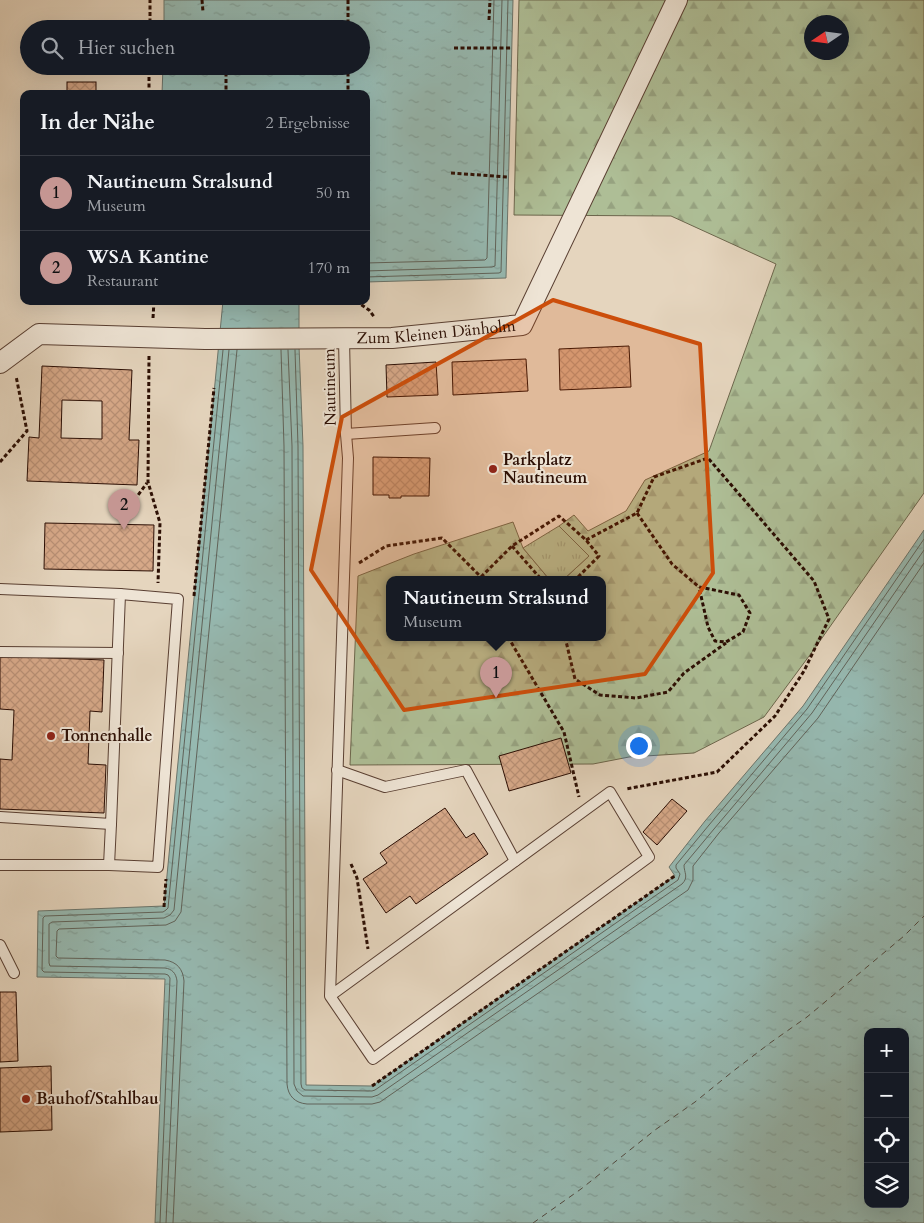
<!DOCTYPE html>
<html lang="de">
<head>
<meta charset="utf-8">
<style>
	:root { --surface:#171b24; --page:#242831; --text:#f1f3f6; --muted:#9ea1a6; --line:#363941; --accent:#c59692 }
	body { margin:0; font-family:Cardo,serif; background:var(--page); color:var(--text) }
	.controls { position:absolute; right:15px; bottom:15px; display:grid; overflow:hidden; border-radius:10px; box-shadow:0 5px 20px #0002 }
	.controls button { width:45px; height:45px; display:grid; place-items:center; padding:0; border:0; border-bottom:1px solid var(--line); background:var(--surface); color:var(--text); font:25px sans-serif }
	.compass { position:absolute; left:804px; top:15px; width:45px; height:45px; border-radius:50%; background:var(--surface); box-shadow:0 5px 20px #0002; rotate:257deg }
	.you { position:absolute; left:638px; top:745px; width:18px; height:18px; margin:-12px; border:4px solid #fff; border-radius:50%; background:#1a73e8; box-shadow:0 0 0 8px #1a73e833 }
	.badge { display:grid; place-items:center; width:32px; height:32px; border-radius:50%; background:var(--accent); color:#111; font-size:16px; font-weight:700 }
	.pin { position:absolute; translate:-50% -41px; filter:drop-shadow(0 1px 2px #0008) }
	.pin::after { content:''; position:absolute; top:26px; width:18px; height:15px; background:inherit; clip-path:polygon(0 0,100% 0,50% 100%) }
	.popup { position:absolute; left:386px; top:576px; width:220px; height:65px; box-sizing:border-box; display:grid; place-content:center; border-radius:10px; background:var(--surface); filter:drop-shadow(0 1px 4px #0005); font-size:16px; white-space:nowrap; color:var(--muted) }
	.popup b { font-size:19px; color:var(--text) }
	.popup::after { content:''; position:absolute; left:50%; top:100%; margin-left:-10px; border:10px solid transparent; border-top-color:var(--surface) }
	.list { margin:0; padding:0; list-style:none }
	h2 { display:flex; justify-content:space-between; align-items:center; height:65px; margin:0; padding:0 20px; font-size:21px }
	h2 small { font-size:16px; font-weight:400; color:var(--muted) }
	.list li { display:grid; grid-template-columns:32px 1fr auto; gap:15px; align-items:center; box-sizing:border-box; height:75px; padding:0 20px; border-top:1px solid var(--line) }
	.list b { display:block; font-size:19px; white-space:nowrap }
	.list p { margin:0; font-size:16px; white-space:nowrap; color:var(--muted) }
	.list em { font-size:16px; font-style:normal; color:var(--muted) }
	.icon { flex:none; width:28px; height:28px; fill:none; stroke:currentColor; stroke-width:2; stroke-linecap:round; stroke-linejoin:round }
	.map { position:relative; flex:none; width:924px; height:1223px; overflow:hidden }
	.search { position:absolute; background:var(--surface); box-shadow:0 5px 20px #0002; left:20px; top:20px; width:350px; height:55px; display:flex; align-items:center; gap:12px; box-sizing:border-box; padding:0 18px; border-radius:28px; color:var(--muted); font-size:19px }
	.panel { position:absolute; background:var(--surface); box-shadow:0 5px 20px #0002; left:20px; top:90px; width:350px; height:215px; border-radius:10px }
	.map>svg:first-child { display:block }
	.forest { fill:url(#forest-firs); stroke:#6c664c; fill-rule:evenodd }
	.park { fill:url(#park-tufts); stroke:#6c664c }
	.water { fill:url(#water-ripples); stroke:#6b746b; fill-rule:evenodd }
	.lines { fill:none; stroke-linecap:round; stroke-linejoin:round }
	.shore { stroke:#60635a; stroke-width:1 }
	.ferry { stroke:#504940; stroke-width:1; stroke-dasharray:6 5; stroke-linecap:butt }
	.building { fill:url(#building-cross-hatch); stroke:#2a0d03; fill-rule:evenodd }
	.service-casing { stroke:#593f32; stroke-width:12 }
	.minor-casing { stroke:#593f32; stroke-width:22 }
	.path { stroke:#2a0d03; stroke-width:3; stroke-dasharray:4 2.5; stroke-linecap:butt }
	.service { stroke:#eee4d5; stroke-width:10 }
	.minor { stroke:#eee4d5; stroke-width:20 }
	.marked { fill:#cc4e0b; fill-opacity:0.2; stroke:#cc4e0b; stroke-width:4; stroke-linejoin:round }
	.poi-dot { fill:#8f2418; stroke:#eee4d5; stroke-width:2 }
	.labels { text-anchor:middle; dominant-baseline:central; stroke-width:4; stroke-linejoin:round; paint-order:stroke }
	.street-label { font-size:16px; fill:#2a0d03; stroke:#eee4d5 }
	.poi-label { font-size:16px; font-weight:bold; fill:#2a0d03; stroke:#eee4d5; text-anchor:start }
</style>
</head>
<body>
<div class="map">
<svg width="924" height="1223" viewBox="0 0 924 1223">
	<defs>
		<pattern id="forest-firs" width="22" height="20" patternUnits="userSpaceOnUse" patternTransform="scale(1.25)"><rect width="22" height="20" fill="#aebe96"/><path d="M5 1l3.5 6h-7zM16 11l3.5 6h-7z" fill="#96a280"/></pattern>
		<pattern id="park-tufts" width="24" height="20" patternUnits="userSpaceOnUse" patternTransform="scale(1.25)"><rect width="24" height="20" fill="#aebe96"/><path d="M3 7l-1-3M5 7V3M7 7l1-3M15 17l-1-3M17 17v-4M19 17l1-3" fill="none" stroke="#96a280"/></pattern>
		<pattern id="water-ripples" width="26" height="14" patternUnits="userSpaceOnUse" patternTransform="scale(1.25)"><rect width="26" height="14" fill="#96b9b1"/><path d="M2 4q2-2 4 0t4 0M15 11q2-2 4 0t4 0" fill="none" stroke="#819e97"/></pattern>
		<pattern id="building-cross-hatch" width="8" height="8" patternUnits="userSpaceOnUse" patternTransform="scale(1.25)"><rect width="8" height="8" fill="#d6a888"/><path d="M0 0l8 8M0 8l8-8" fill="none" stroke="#b88f74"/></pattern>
	</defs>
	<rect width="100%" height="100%" fill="#e5d5be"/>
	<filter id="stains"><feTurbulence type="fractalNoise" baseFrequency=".004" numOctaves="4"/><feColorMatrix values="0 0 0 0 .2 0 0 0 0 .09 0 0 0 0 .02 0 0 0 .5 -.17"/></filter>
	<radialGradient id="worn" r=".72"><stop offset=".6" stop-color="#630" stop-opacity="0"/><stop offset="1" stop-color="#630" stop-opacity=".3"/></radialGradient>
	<path class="forest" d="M519,0h405v493l-109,155 -51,69 -70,36 -65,4 -36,7 -243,1 8,-189 56,-22 99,-32 10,26 26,31h-159v58h212v-58h-38l25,-23 -30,-30 15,-11 14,16 38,-20 19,-31 64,-29 67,-187 -105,-48 -157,-1zM812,22h30v30h-30z"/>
	<path class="park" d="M559,526l30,30 -25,23h-15l-26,-31z"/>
	<g class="water">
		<path d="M164,0h349l-7,278 -140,4v-188h-204l1,-28h198v-37h-197z"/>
		<path d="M223,301h76v45l4,100 3,639 66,1 303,-210 -6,-9 36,-46 98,-115 121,-176v693h-769l10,-244 -128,-2 1,-66 126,-5zM868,1032h37v172h-37z"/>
	</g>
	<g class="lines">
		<g class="shore">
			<path d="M366,263l119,-3 2,-2 7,-258"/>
			<path d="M366,271l126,-4 3,-1 7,-266"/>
			<path d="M366,277l133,-4 2,-1 7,-272"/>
			<path d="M281,350l3,96 3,638c1,12 8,19 20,20h65l8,-2 308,-212 5,-10v-14l26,-33 99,-115 106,-155"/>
			<path d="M288,350l4,96 2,638 3,7 6,5 69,1 6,-2 304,-211c7,-7 2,-11 2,-19l30,-36 98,-116 112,-163"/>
			<path d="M295,350l3,96 3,638 1,4 3,2 67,1 3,-1 303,-210 2,-6 -4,-6v-3l33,-40 98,-116 117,-170"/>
			<path d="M160,1223l10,-245 -2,-3 -3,-1 -121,-2 -2,-2 1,-52 2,-2 118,-4 3,-2 2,-2 55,-558"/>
			<path d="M166,1223l11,-242c-1,-8 -5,-12 -12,-13l-115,-2 -1,-3v-39l3,-2 112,-4 6,-3 4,-5 55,-560"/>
			<path d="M173,1223l11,-242c-1,-12 -7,-19 -19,-21l-107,-2 -2,-2 1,-25 2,-2 107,-4 9,-4 6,-9 56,-562"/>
		</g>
		<path class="ferry" d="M533,1223l48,-34 74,-59 40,-28 37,-30 38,-29 37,-26 97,-81 20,-20"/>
	</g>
	<g class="building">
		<rect x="67" y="82" width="29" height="12"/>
		<path d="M629,346l2,41 -71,3 -1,-41z"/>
		<path d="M526,359l2,32 -75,4 -1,-33z"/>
		<path d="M436,362l2,33 -51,2 -1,-32z"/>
		<path d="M42,366l90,4 -3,70h10l-2,45 -110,-4 2,-44 10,1zM62,400l40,1v38l-41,-1z"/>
		<path d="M373,457l57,1 -1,38h-28v2h-12v-3h-16z"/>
		<path d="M45,523l109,2 -1,46 -109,-2z"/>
		<path d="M0,656l104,4 -2,52 -12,-1 -2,53 18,1 -2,48 -104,-4v-50l12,1 2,-50 -14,-1z"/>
		<path d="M561,738l10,35 -62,18 -10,-35z"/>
		<path d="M672,799l15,12 -30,34 -14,-13z"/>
		<path d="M445,808l21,30 8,-5 14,21 -72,50 -6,-8 -24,17 -23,-34 24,-16 -7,-10z"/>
		<path d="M0,992h16l2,69 -18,1z"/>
		<path d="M51,1066l1,64 -52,2v-64z"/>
	</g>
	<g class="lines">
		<defs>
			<g id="service">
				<path d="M346,434l89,-6"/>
				<path d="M0,589l120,5 -9,230 -111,-7"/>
				<path d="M0,652l118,1"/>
				<path d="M337,770l48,17 81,-17 49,91"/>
				<path d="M111,824l-2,41 49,2 20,-268 -58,-5"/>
				<path d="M0,865h109"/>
				<path d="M0,945l14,28"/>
				<path d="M330,996l280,-204 39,65 -276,202 -43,-63 18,-538 -2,-24 -2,-95"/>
			</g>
			<g id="minor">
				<path id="s1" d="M0,363l39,-29 166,5 187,-1 130,-13 155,-325"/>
			</g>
		</defs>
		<use href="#service" class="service-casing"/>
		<use href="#minor" class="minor-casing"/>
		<g class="path">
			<path d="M202,0l1,12"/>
			<path d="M348,0v29"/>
			<path d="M489,20l1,-20"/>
			<path d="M150,29v-29"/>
			<path d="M454,48h58"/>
			<path d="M226,66v28"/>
			<path d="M348,66v28"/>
			<path d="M149,94v-28"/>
			<path d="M451,173l57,4"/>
			<path d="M356,301l13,9 6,8"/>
			<path d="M153,318l1,-17"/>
			<path d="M149,356l-1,126 12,41 -2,60"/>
			<path d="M0,462l27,-31 -11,-55"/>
			<path d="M637,513l35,51 27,23 40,8 11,18 -7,19 -17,10 -11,-1 -7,-14 -9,-40"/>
			<path d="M122,523l11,-21 14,-19"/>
			<path d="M586,540l51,-27 17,-36 54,-19 106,123 15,38 -25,52 -29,45 -58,56 -91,17"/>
			<path d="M512,546l29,33"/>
			<path d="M359,563l27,-17 56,-8 39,39 1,2"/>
			<path d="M481,577l31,-31 47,-30 27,24 13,16 -23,23"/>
			<path d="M194,596l20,-208"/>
			<path d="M508,637l56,95 15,65"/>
			<path d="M565,637l10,42 25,16 36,3 32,-6 16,-19 42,-30"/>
			<path d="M351,864l6,14 11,71"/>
			<path d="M164,907l2,-28"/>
			<path d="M372,1086l304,-211"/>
		</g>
		<use href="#service" class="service"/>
		<use href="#minor" class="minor"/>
	</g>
	<path class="marked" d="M553,300l147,44 13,229 -68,101 -241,36 -93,-140 31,-153z"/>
	<g class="poi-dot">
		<circle cx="493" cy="469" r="5"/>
		<circle cx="51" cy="736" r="5"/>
		<circle cx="26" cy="1099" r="5"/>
	</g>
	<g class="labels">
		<g class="street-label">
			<text stroke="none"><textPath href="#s1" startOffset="446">Zum Kleinen Dänholm</textPath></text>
			<text transform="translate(330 387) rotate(-91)">Nautineum</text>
		</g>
		<g class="poi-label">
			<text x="503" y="460">Parkplatz<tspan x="503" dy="18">Nautineum</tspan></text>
			<text x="61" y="736">Tonnenhalle</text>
			<text x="36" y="1099">Bauhof/Stahlbau</text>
		</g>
	</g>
	<rect width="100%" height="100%" filter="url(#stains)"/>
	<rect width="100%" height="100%" fill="url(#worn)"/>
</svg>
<div class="controls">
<button>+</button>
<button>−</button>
<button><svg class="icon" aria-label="locate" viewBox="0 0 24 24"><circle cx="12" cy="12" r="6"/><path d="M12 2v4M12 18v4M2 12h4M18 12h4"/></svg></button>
<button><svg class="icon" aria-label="layers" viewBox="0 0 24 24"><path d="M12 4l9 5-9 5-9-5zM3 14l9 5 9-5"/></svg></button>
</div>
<svg class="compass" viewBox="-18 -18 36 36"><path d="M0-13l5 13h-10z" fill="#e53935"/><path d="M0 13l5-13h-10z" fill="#9ea1a6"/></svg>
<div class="you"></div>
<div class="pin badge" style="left:496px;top:698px">1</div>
<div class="popup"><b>Nautineum Stralsund</b>Museum</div>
<div class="pin badge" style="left:124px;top:530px">2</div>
<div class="search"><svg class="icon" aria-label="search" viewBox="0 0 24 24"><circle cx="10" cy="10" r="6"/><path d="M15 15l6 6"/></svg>Hier suchen</div>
<section class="panel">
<h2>In der Nähe<small>2 Ergebnisse</small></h2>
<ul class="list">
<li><span class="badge">1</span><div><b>Nautineum Stralsund</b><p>Museum</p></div><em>50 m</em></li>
<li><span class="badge">2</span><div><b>WSA Kantine</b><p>Restaurant</p></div><em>170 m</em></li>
</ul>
</section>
</div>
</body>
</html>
